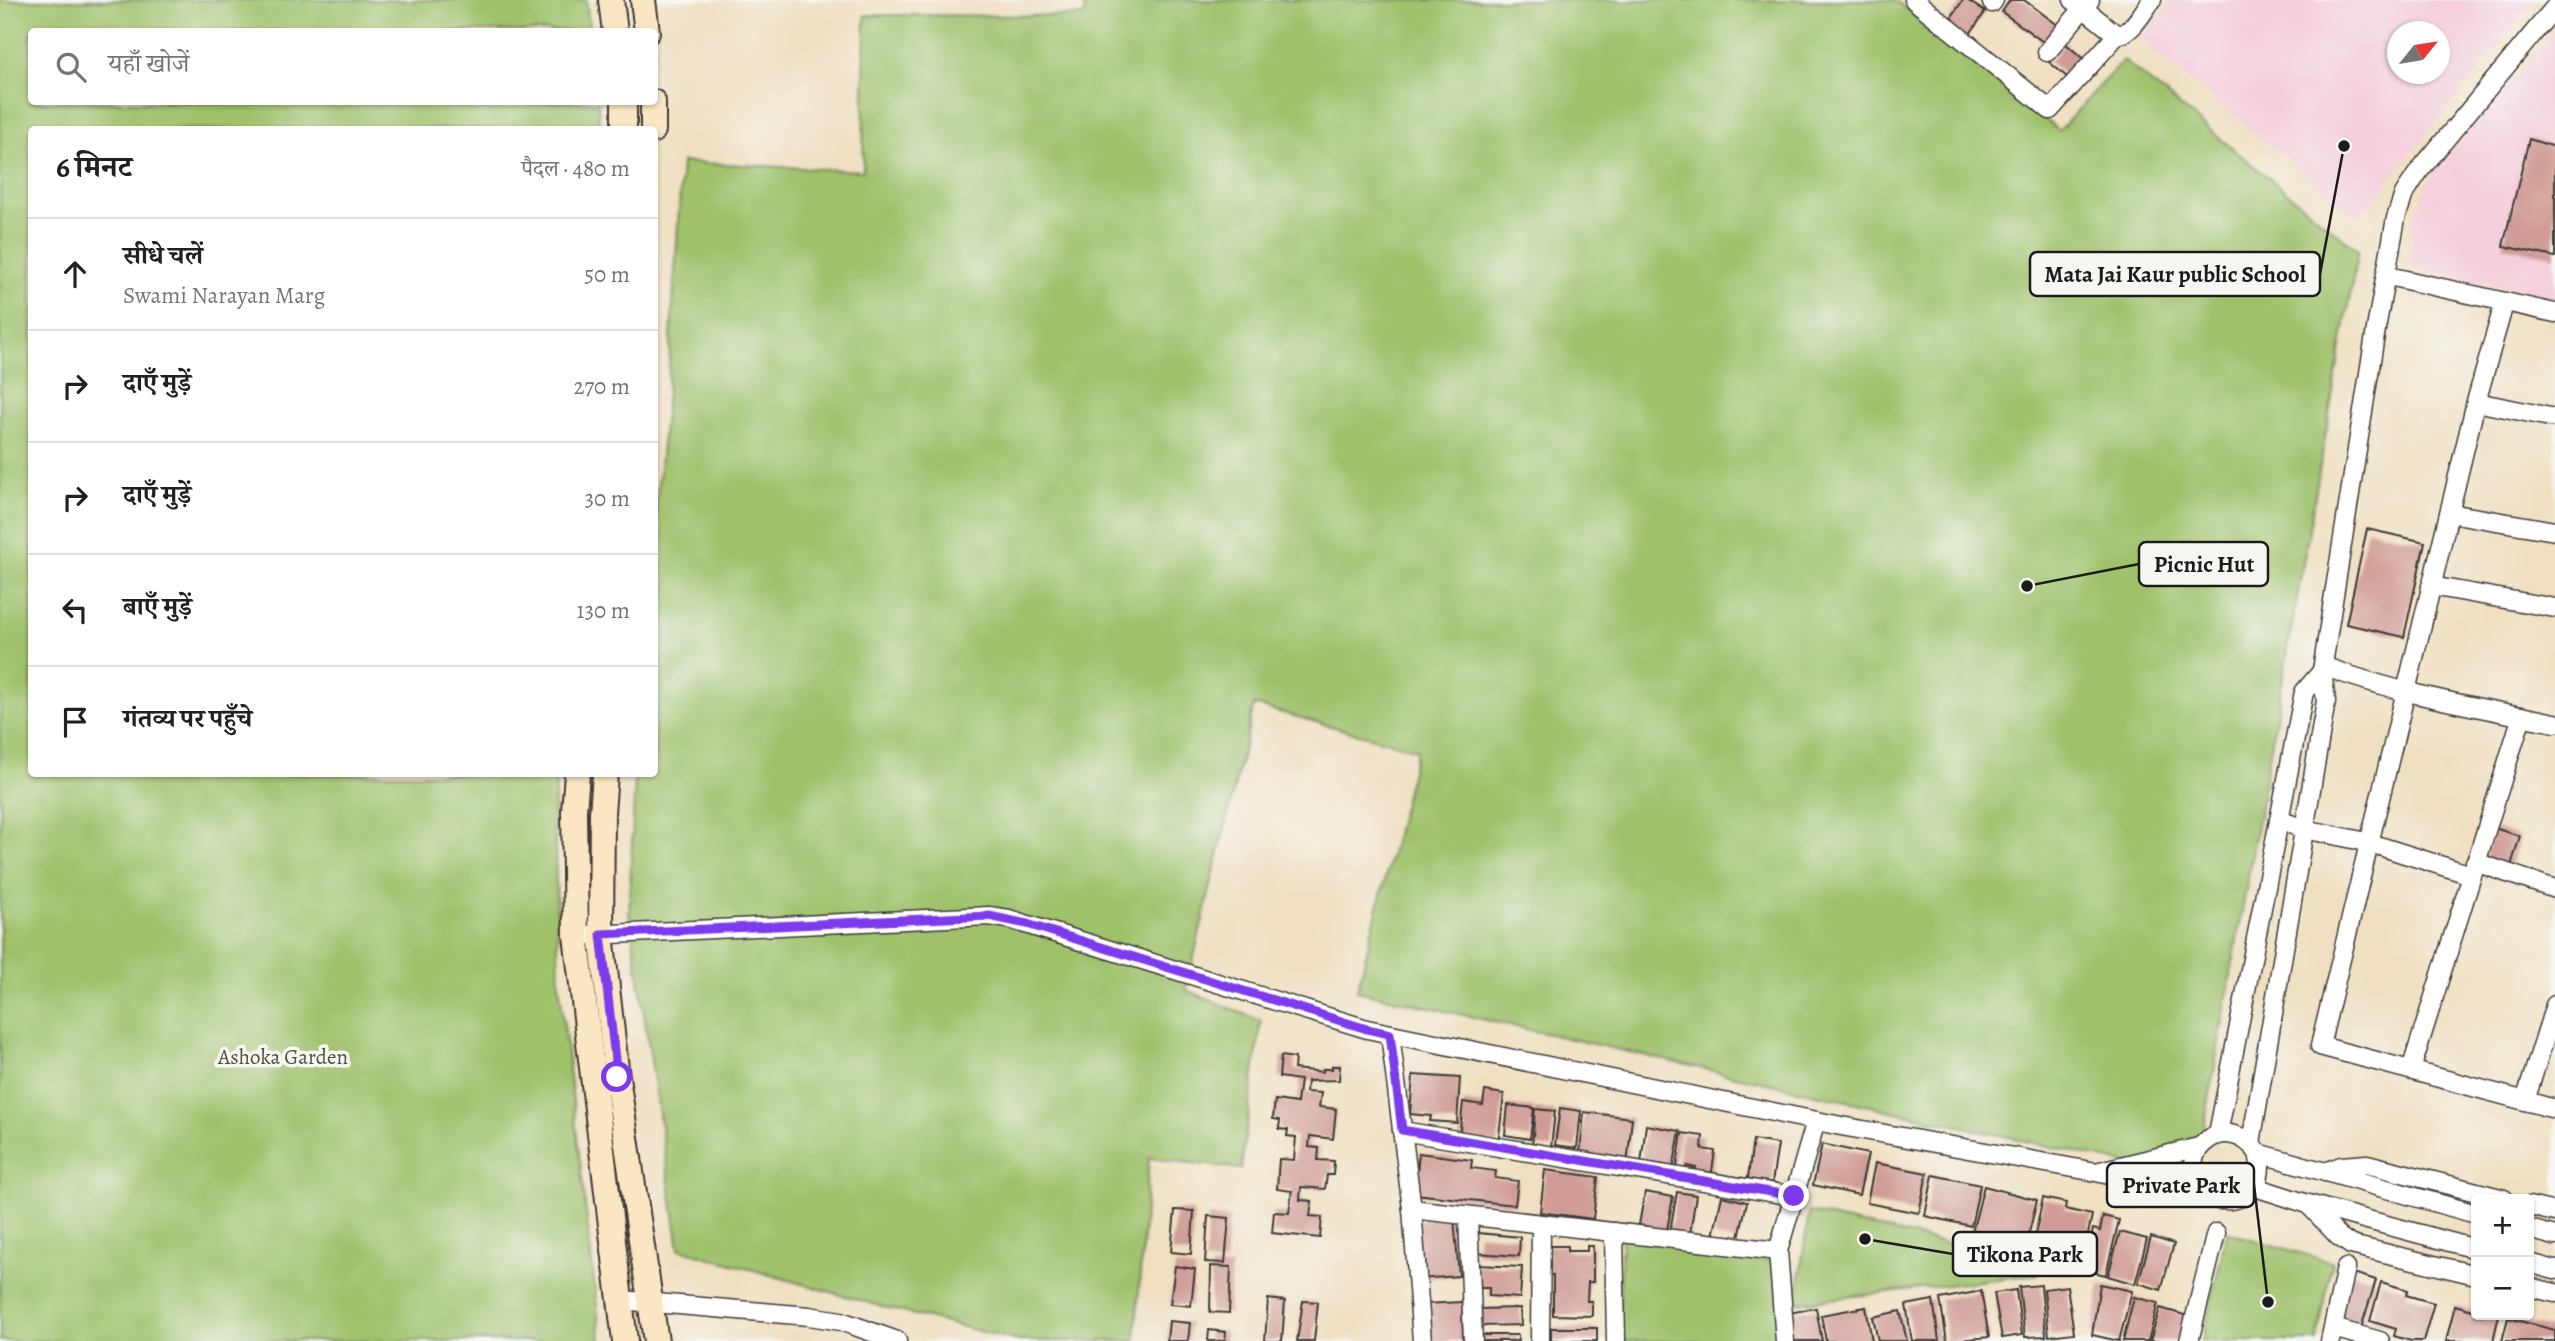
<!DOCTYPE html>
<html lang="hi">
<head>
<meta charset="utf-8">
<style>
	:root { --surface:#fff; --page:#f2f2f2; --text:#202124; --muted:#757577; --line:#e0e0e0 }
	body { margin:0; font-family:Alegreya,"Noto Serif Devanagari",serif; background:var(--page); color:var(--text) }
	.controls { position:absolute; right:21px; bottom:21px; display:grid; overflow:hidden; border-radius:7px; box-shadow:0 2px 5px #0004 }
	.controls button { width:63px; height:63px; display:grid; place-items:center; padding:0; border:0; border-bottom:2px solid var(--line); background:var(--surface); color:var(--text); font:35px sans-serif }
	.compass { position:absolute; left:2387px; top:21px; width:63px; height:63px; border-radius:50%; background:var(--surface); box-shadow:0 2px 5px #0004; rotate:60deg }
	.stop { position:absolute; width:21px; height:21px; margin:-16px; border:5px solid #7c3aed; border-radius:50%; background:#fff }
	.stop.end { background:#7c3aed; border-color:#fff; box-shadow:0 2px 7px #0008 }
	.list { margin:0; padding:0; list-style:none }
	h2 { display:flex; justify-content:space-between; align-items:center; height:91px; margin:0; padding:0 28px; font-size:30px }
	h2 small { font-size:23px; font-weight:400; color:var(--muted) }
	.list li { display:grid; grid-template-columns:46px 1fr auto; gap:21px; align-items:center; box-sizing:border-box; height:112px; padding:0 28px; border-top:2px solid var(--line) }
	.list b { display:block; font-size:26px; white-space:nowrap }
	.list p { margin:0; font-size:23px; white-space:nowrap; color:var(--muted) }
	.list em { font-size:23px; font-style:normal; color:var(--muted) }
	.icon { flex:none; width:38px; height:38px; fill:none; stroke:currentColor; stroke-width:2; stroke-linecap:round; stroke-linejoin:round }
	.map { position:relative; flex:none; width:2555px; height:1341px; overflow:hidden }
	.search { position:absolute; background:var(--surface); box-shadow:0 2px 5px #0004; left:28px; top:28px; width:630px; height:77px; display:flex; align-items:center; gap:18px; box-sizing:border-box; padding:0 24px; border-radius:7px; color:var(--muted); font-size:26px }
	.panel { position:absolute; background:var(--surface); box-shadow:0 2px 5px #0004; left:28px; top:126px; width:630px; height:651px; border-radius:7px }
	.map>svg:first-child { display:block }
	.built { fill:#f5cfdb; fill-rule:evenodd }
	.park { fill:#9ec16b; stroke:#5d6e44; stroke-width:2 }
	.building { fill:#d09d96 }
	.lines { fill:none; stroke-linecap:round; stroke-linejoin:round }
	.minor-casing { stroke:#3c3935; stroke-width:21 }
	.secondary-casing { stroke:#3c3935; stroke-width:28 }
	.minor { stroke:#fff; stroke-width:18 }
	.secondary { stroke:#fbe6c3; stroke-width:24 }
	.route { stroke:#7c3aed; stroke-width:9 }
	.labels { text-anchor:middle; dominant-baseline:central; stroke-width:7; stroke-linejoin:round; paint-order:stroke }
	.park-label { font-size:21px; fill:#4a5638; stroke:#f6f6f2 }
	.leader { fill:none; stroke:#1c1c1c; stroke-width:2.5 }
	.callout-dot { fill:#1c1c1c; stroke:#f6f6f2; stroke-width:2.5 }
	.callout { fill:#f6f6f2; stroke:#1c1c1c; stroke-width:2.5 }
	.callout-label { font-size:23px; text-anchor:middle; font-weight:bold; fill:#1c1c1c }
</style>
</head>
<body>
<div class="map">
<svg width="2555" height="1341" viewBox="0 0 2555 1341">
	<rect width="100%" height="100%" fill="#f6f6f2"/>
	<filter id="ink" filterUnits="userSpaceOnUse"><feTurbulence type="fractalNoise" baseFrequency=".0143" numOctaves="2"/><feDisplacementMap in="SourceGraphic" scale="14" xChannelSelector="R" yChannelSelector="G"/><feConvolveMatrix kernelMatrix="1 2 1 2 8 2 1 2 1" color-interpolation-filters="sRGB"/></filter>
	<filter id="wash" filterUnits="userSpaceOnUse"><feTurbulence type="fractalNoise" baseFrequency=".00686" numOctaves="4" result="noise"/><feDisplacementMap in="SourceGraphic" scale="28" xChannelSelector="R" yChannelSelector="G"/><feGaussianBlur stdDeviation="1.57" result="paint"/><feColorMatrix in="noise" values="0 0 0 0 0 0 0 0 0 0 0 0 0 0 0 0 0 1.4 0 .05"/><feComposite in="paint" operator="in"/></filter>
	<g filter="url(#wash)">
		<rect width="100%" height="100%" fill="#f0e0c1"/>
		<g class="built">
			<path d="M2172,0h364l-177,218 -219,-178zM2398,32h42v42h-42z"/>
			<path d="M2555,29v268l-144,-29 1,-48 20,-46z"/>
		</g>
		<g class="park">
			<path d="M0,0h586l4,31 -558,1v70h566l1,27 -567,1v644h525l-3,35 5,173 42,359h-601z"/>
			<path d="M1085,0h810l164,131 64,-71 235,190 -163,929 -838,-188 60,-241 -163,-45 -68,285 75,31 -20,148 -92,-11 -14,183h-116l-132,-33 -208,-59 -50,-337 6,-138h19v-245l14,-147 14,-220 181,9 2,-156 219,1z"/>
			<path d="M1809,1212l230,53 -1,9 -242,29z"/>
			<path d="M2227,1232l105,30 -15,79h-115z"/>
			<path d="M1622,1233l153,29 9,79h-166z"/>
		</g>
		<g id="blocks">
			<g class="building">
				<path d="M1963,0h4l18,12 -18,26 -21,-13z"/>
				<path d="M2010,0h14l35,26 -13,18 -44,-32z"/>
				<path d="M2065,43l23,20 -15,19 -24,-20z"/>
				<path d="M2529,139l26,8v110l-52,-11z"/>
				<path d="M2367,529l58,13 -21,95 -58,-13z"/>
				<path d="M2494,828l26,8 -10,33 -26,-8z"/>
				<path d="M1281,1056l14,2 -1,11 29,3v-3h9v-3h8l-1,14 -32,1 -1,11 15,1 -2,14 17,2 -3,30 -23,-3 -1,11 10,1 -1,12 16,1 -1,14h-6l-2,14 -24,-2 -1,13 12,1 -2,15 12,1 -2,21 -48,-5 2,-21 15,1 3,-22 -15,-2 2,-30 15,1 2,-23 -9,-1 1,-6 -9,-1 1,-9 -7,-1 2,-19 22,3 3,-23 -21,-3z"/>
				<path d="M1413,1075l47,3 -3,45 -27,-2 1,-5 -21,-2z"/>
				<path d="M1485,1091l19,3 -6,50 -39,-5 4,-37 20,3z"/>
				<path d="M1508,1105l26,3 -4,31 -25,-4z"/>
				<path d="M1560,1108l21,3 -4,37 -22,-3z"/>
				<path d="M1535,1109l20,2 -4,37 -19,-1z"/>
				<path d="M1584,1112l48,6 -5,47 -47,-10z"/>
				<path d="M1646,1125l34,6 -7,38 -32,-6z"/>
				<path d="M1682,1133l21,3 -1,13 13,2 -4,27 -16,-2 1,-8 -9,-2 -1,7 -10,-1z"/>
				<path d="M1753,1140l25,4 -6,39 -14,-2v6l-11,-2z"/>
				<path d="M1822,1144l46,10 -9,41 -46,-10z"/>
				<path d="M1419,1153l53,7 -1,8 25,3 -1,7 23,3 -3,24 -100,-11z"/>
				<path d="M1875,1163l52,10 -8,40 -52,-10z"/>
				<path d="M1545,1170l53,7 -5,42 -53,-7z"/>
				<path d="M1933,1175l47,10 -9,41 -46,-10z"/>
				<path d="M1984,1186l53,14 -11,45 -54,-13z"/>
				<path d="M1645,1192l28,5 -6,33 -28,-5z"/>
				<path d="M1677,1192l19,3 -6,39 -20,-3z"/>
				<path d="M1722,1196l25,6 -9,40 -25,-6z"/>
				<path d="M2043,1198l23,5 -1,6 27,6 -10,48 -31,-7 2,-7 -20,-5z"/>
				<path d="M1175,1210l19,1 -3,43 -20,-2z"/>
				<path d="M1208,1216l21,2 -4,45 -20,-1z"/>
				<path d="M2103,1216l16,4 -13,55 -22,-5 9,-41 7,2z"/>
				<path d="M1454,1218l5,58 -41,3 -5,-58z"/>
				<path d="M2120,1232l27,7 -12,45 -27,-8z"/>
				<path d="M1478,1233l42,4 -1,19 -43,-3z"/>
				<path d="M2151,1237l23,7 -13,46 -23,-7z"/>
				<path d="M1549,1246h18v5h20v-5h6v36h-5l-1,19h5v15l-39,-1v-40h-4z"/>
				<path d="M1477,1265l45,2 -2,31 -31,-2v-8h-13z"/>
				<path d="M1175,1266l20,3 -4,37 -21,-2z"/>
				<path d="M1211,1266l20,1 -2,46 -19,-1z"/>
				<path d="M2350,1272l26,8 -15,48 -26,-8z"/>
				<path d="M2381,1282l27,8 -2,5 28,8 -11,38h-12l-17,-5 2,-7 -26,-8z"/>
				<path d="M2100,1284l32,7 -13,50 -27,-6z"/>
				<path d="M2041,1285l5,51 -21,1 -6,-50z"/>
				<path d="M2067,1286l7,47 -25,3 -5,-47z"/>
				<path d="M2016,1290l6,45 -20,3 -8,-45z"/>
				<path d="M1981,1291l8,46 -42,4 -7,-42z"/>
				<path d="M2134,1297l24,6 -10,38h-25z"/>
				<path d="M1268,1299l17,2 -3,40h-17z"/>
				<path d="M1933,1300l6,41h-27l-6,-36z"/>
				<path d="M1303,1301l15,1 -4,39h-17z"/>
				<path d="M1462,1302l1,39h-37l-1,-37z"/>
				<path d="M2455,1305l21,6v4h23l-6,26h-47z"/>
				<path d="M1866,1307l6,34h-46l-5,-26z"/>
				<path d="M1520,1308l1,17 -41,1 -1,-17z"/>
				<path d="M1816,1308l6,33h-28l-5,-28z"/>
				<path d="M2160,1308l28,8 -8,25h-30z"/>
				<path d="M1900,1311l7,30h-29l-5,-24z"/>
				<path d="M2508,1318l47,12v11h-53z"/>
				<path d="M1169,1321l21,2 -2,18h-21z"/>
				<rect x="1551" y="1328" width="46" height="13"/>
				<path d="M1209,1330l17,2 -1,9h-17z"/>
				<rect x="1476" y="1335" width="42" height="6"/>
			</g>
		</g>
	</g>
	<g filter="url(#ink)">
		<use href="#blocks" fill-opacity="0" stroke="#3c3935" stroke-width="2"/>
		<g class="lines">
			<defs>
				<g id="minor">
					<path d="M1914,0l136,110 67,-75c15,-1 26,-24 35,-35"/>
					<path d="M2073,0l44,35"/>
					<path d="M1992,3l2,-3"/>
					<path d="M2047,52l43,-52"/>
					<path d="M2388,276l167,37"/>
					<path d="M2504,304l-28,98 -156,644 235,63"/>
					<path d="M2476,402l79,16"/>
					<path d="M2449,513l106,18"/>
					<path d="M2431,586l124,22"/>
					<path d="M2323,666c74,28 154,41 232,57"/>
					<path d="M2279,820l25,9 63,13 104,33"/>
					<path d="M2475,862l80,27"/>
					<path d="M590,935l399,-19 20,3 358,110 474,97 255,46 116,26"/>
					<path d="M1390,1034l22,175 10,132"/>
					<path d="M2411,1070l111,-354"/>
					<path d="M2525,1101l30,-96"/>
					<path d="M1402,1131l392,65"/>
					<path d="M2218,1134l86,-442 18,-21"/>
					<path d="M2251,1143l75,-442 -4,-30 54,-342 20,-111 8,-24 15,-23 136,-164"/>
					<path d="M2258,1153c15,57 -64,63 -65,15 0,-9 3,-18 10,-24 18,-18 42,-10 55,9l218,61"/>
					<path d="M2100,1171l99,-24"/>
					<path d="M2325,1172l16,-6 26,-2 137,35"/>
					<path d="M2255,1187l53,17 168,45"/>
					<path d="M2308,1204l30,32 13,9 125,30"/>
					<path d="M2529,1206l26,6"/>
					<path d="M1412,1209l366,42"/>
					<path d="M1468,1216l5,125"/>
					<path d="M2529,1229l26,7"/>
					<path d="M1614,1232l2,109"/>
					<path d="M2529,1263l26,7"/>
					<path d="M2529,1287l26,6"/>
					<path d="M620,1300l189,16 32,5 56,20"/>
					<path d="M2333,1328l47,13"/>
					<path d="M1540,1341l1,-117"/>
					<path d="M1785,1341l-7,-90 38,-130"/>
					<path d="M2189,1341l27,-108"/>
					<path d="M2330,1341l16,-73"/>
				</g>
				<g id="secondary">
					<path d="M611,0l4,32"/>
					<path d="M643,0l4,32"/>
					<path d="M624,102v28"/>
					<path d="M653,130v-28"/>
					<path d="M577,774l-3,37 2,124 49,406"/>
					<path d="M605,774l-3,39 -1,121 16,143 39,264"/>
				</g>
			</defs>
			<use href="#minor" class="minor-casing"/>
			<use href="#secondary" class="secondary-casing"/>
			<use href="#minor" class="minor"/>
			<use href="#secondary" class="secondary"/>
		</g>
	</g>
	<g class="lines" filter="url(#ink)">
		<path class="route" d="M617,1077l-16,-143 388,-18 38,8 340,105 23,5 12,96 392,66"/>
	</g>
	<g class="labels">
		<g class="park-label">
			<text x="283" y="1057">Ashoka Garden</text>
		</g>
	</g>
	<path class="leader" d="M2344 146L2320 274M2027 586L2139 564M2268 1302L2254 1185M1865 1239L1953 1254"/>
	<g class="callout-dot">
		<circle cx="2344" cy="146" r="7"/>
		<circle cx="2027" cy="586" r="7"/>
		<circle cx="2268" cy="1302" r="7"/>
		<circle cx="1865" cy="1239" r="7"/>
	</g>
	<g class="callout">
		<rect x="2030" y="252" width="290" height="44" rx="7"/>
		<rect x="2139" y="542" width="129" height="44" rx="7"/>
		<rect x="2107" y="1163" width="147" height="44" rx="7"/>
		<rect x="1953" y="1232" width="144" height="44" rx="7"/>
	</g>
	<g class="callout-label">
		<text x="2175" y="282">Mata Jai Kaur public School</text>
		<text x="2204" y="572">Picnic Hut</text>
		<text x="2181" y="1193">Private Park</text>
		<text x="2025" y="1262">Tikona Park</text>
	</g>
</svg>
<div class="controls">
<button>+</button>
<button>−</button>
</div>
<svg class="compass" viewBox="-18 -18 36 36"><path d="M0-13l5 13h-10z" fill="#e53935"/><path d="M0 13l5-13h-10z" fill="#757577"/></svg>
<div class="stop" style="left:617px;top:1077px"></div>
<div class="stop end" style="left:1794px;top:1196px"></div>
<div class="search"><svg class="icon" aria-label="search" viewBox="0 0 24 24"><circle cx="10" cy="10" r="6"/><path d="M15 15l6 6"/></svg>यहाँ खोजें</div>
<section class="panel">
<h2>6 मिनट<small>पैदल · 480 m</small></h2>
<ul class="list">
<li><svg class="icon" aria-label="ahead" viewBox="0 0 24 24"><path d="M12 20V5M6 11l6-6 6 6"/></svg><div><b>सीधे चलें</b><p>Swami Narayan Marg</p></div><em>50 m</em></li>
<li><svg class="icon" aria-label="right" viewBox="0 0 24 24"><path d="M7 20v-9h11M14 6l5 5-5 5"/></svg><div><b>दाएँ मुड़ें</b></div><em>270 m</em></li>
<li><svg class="icon" aria-label="right" viewBox="0 0 24 24"><path d="M7 20v-9h11M14 6l5 5-5 5"/></svg><div><b>दाएँ मुड़ें</b></div><em>30 m</em></li>
<li><svg class="icon" aria-label="left" viewBox="0 0 24 24"><path d="M17 20v-9H6M10 6l-5 5 5 5"/></svg><div><b>बाएँ मुड़ें</b></div><em>130 m</em></li>
<li><svg class="icon" aria-label="arrive" viewBox="0 0 24 24"><path d="M6 21V4h12l-3 4 3 4H6"/></svg><div><b>गंतव्य पर पहुँचे</b></div></li>
</ul>
</section>
</div>
</body>
</html>
